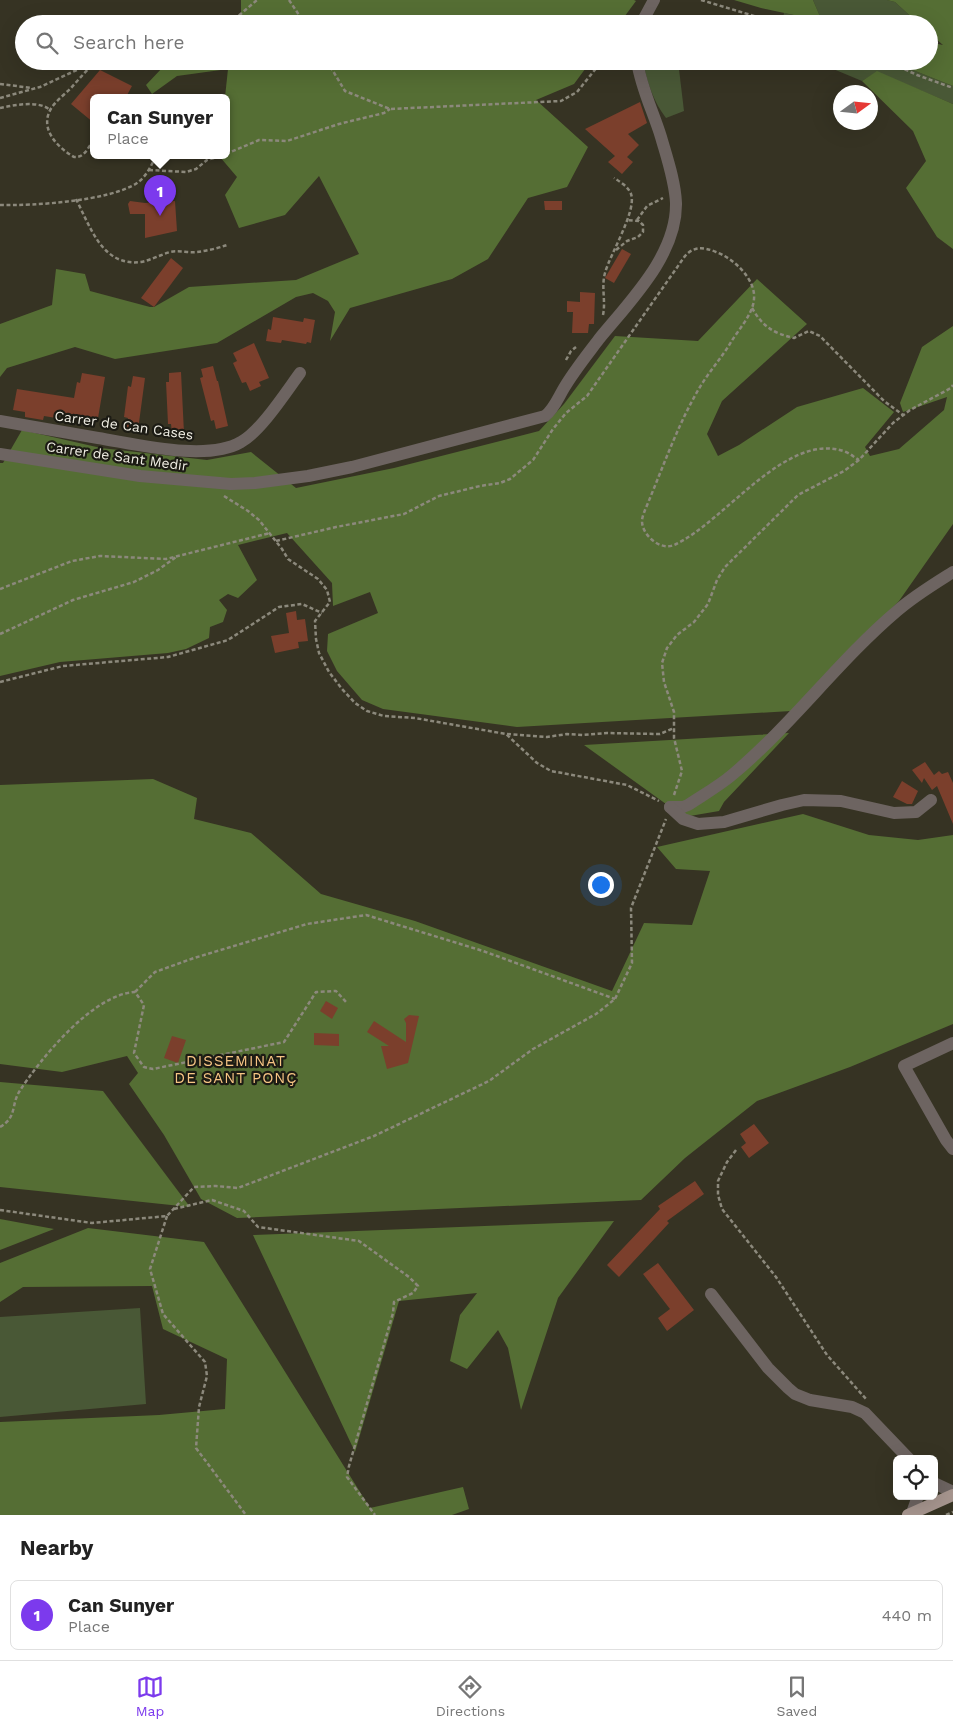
<!DOCTYPE html>
<html lang="en">
<head>
<meta charset="utf-8">
<style>
	:root { --surface:#fff; --page:#f6f6f6; --text:#222; --muted:#767676; --line:#e0e0e0; --accent:#7c3aed }
	body { margin:0; font-family:"Work Sans",sans-serif; background:var(--page); color:var(--text) }
	.controls { position:absolute; right:15px; bottom:15px; display:grid; overflow:hidden; border-radius:8px; box-shadow:0 5px 20px #0002 }
	.controls button { width:45px; height:45px; display:grid; place-items:center; padding:0; border:0; border-bottom:1px solid var(--line); background:var(--surface); color:var(--text); font:25px sans-serif }
	.compass { position:absolute; left:833px; top:85px; width:45px; height:45px; border-radius:50%; background:var(--surface); box-shadow:0 5px 20px #0002; rotate:75deg }
	.you { position:absolute; left:600px; top:884px; width:18px; height:18px; margin:-12px; border:4px solid #fff; border-radius:50%; background:#1a73e8; box-shadow:0 0 0 8px #1a73e833 }
	.badge { display:grid; place-items:center; width:32px; height:32px; border-radius:50%; background:var(--accent); color:#fff; font-size:16px; font-weight:700 }
	.pin { position:absolute; translate:-50% -41px; filter:drop-shadow(0 1px 2px #0008) }
	.pin::after { content:''; position:absolute; top:26px; width:18px; height:15px; background:inherit; clip-path:polygon(0 0,100% 0,50% 100%) }
	.popup { position:absolute; left:90px; top:94px; width:140px; height:65px; box-sizing:border-box; display:grid; place-content:center; border-radius:8px; background:var(--surface); filter:drop-shadow(0 1px 4px #0005); font-size:16px; white-space:nowrap; color:var(--muted) }
	.popup b { font-size:19px; color:var(--text) }
	.popup::after { content:''; position:absolute; left:50%; top:100%; margin-left:-10px; border:10px solid transparent; border-top-color:var(--surface) }
	.list { margin:0; padding:0; list-style:none }
	h2 { display:flex; justify-content:space-between; align-items:center; height:65px; margin:0; padding:0 20px; font-size:21px }
	h2 small { font-size:16px; font-weight:400; color:var(--muted) }
	.list li { display:grid; grid-template-columns:32px 1fr auto; gap:15px; align-items:center; box-sizing:border-box; height:70px; margin:0 10px 10px; padding:0 10px; border:1px solid var(--line); border-radius:8px }
	.list b { display:block; font-size:19px; white-space:nowrap }
	.list p { margin:0; font-size:16px; white-space:nowrap; color:var(--muted) }
	.list em { font-size:16px; font-style:normal; color:var(--muted) }
	.icon { flex:none; width:28px; height:28px; fill:none; stroke:currentColor; stroke-width:2; stroke-linecap:round; stroke-linejoin:round }
	.map { position:relative; flex:none; width:953px; height:1515px; overflow:hidden }
	.search { position:absolute; background:var(--surface); box-shadow:0 5px 20px #0002; left:15px; right:15px; top:15px; height:55px; display:flex; align-items:center; gap:12px; box-sizing:border-box; padding:0 18px; border-radius:28px; color:var(--muted); font-size:19px }
	.sheet { height:145px; background:var(--surface) }
	nav { display:flex; justify-content:space-around; align-items:center; box-sizing:border-box; height:70px; border-top:1px solid var(--line); background:var(--surface); font-size:14px; color:var(--muted) }
	nav a { display:grid; justify-items:center; gap:2px }
	nav .on { color:var(--accent) }
	.map>svg:first-child { display:block }
	.green { fill:#495836 }
	.forest { fill:#556e34 }
	.building { fill:#7b3f2c }
	.lines { fill:none; stroke-linecap:round; stroke-linejoin:round }
	.path { stroke:#8c897c; stroke-width:2.5; stroke-dasharray:4 2.5; stroke-linecap:butt }
	.minor { stroke:#6d6461; stroke-width:12 }
	.major { stroke:#a6958e; stroke-width:12 }
	.labels { text-anchor:middle; dominant-baseline:central; stroke-width:4.5; stroke-linejoin:round; paint-order:stroke }
	.street-label { font-size:14px; fill:#f0eee4; stroke:#1c1b14 }
	.neighbourhood-label { font-size:15px; letter-spacing:1px; fill:#f7c584; stroke:#1c1b14 }
</style>
</head>
<body>
<div class="map">
<svg width="953" height="1515" viewBox="0 0 953 1515">
	<rect width="100%" height="100%" fill="#363323"/>
	<g class="green">
		<path d="M813,0h74l8,2 24,22h-137l2,-11 38,8z"/>
		<path d="M643,61h35l6,50 -18,7c-13,-17 -19,-36 -23,-57z"/>
		<path d="M814,61h76l63,25v18l-76,-32 -15,9z"/>
		<path d="M140,1308l6,96 -146,13v-100z"/>
	</g>
	<g class="forest">
		<path d="M241,0h393l2,1 -17,23h-378z"/>
		<path d="M734,0h79l9,21 -61,-13z"/>
		<path d="M887,0h66v86l-63,-25h39v-19l14,3 -14,-12v-9h-10l-24,-22z"/>
		<path d="M173,61h418l-17,23 -38,16 52,47 -21,40 -39,11 -40,61 -36,20 -102,29 -20,33 5,-29 -7,-11 -15,-8 -17,4 -79,46 -102,16 -40,-12 -68,21 -7,9v-53l52,-19 4,-36 29,5 5,17 60,16h4l35,-20 107,-7 63,-26 -40,-78 -34,39 -46,13 -14,-33 12,-18 -17,-20v-2h6l-1,-58 3,-28 -51,7 -25,18 -6,-9 17,-18z"/>
		<path d="M877,71l76,33v145l-16,-12 -31,-49 20,-27 -13,-30 -51,-50z"/>
		<path d="M757,279l50,45 -85,77 -15,33 11,22 21,-11 58,-38 66,-19 31,24 -29,35 5,9 29,-7 45,-39 3,-13 -44,15 -3,-9 22,-56 31,-21v198l-54,77 -108,110 -274,16 -134,-18 -21,-9 -25,-29 -10,-20 1,-17 50,-21 -8,-21 -37,14 -1,-23 -45,-50 -49,12 19,35 -19,18 -10,-4 -9,6 8,10 -4,12 -13,5 -1,11 -23,11 -18,4 -108,9 -60,14v-213h3l19,-33 79,18 106,12 44,-8 45,36 98,-20 145,-37 25,-27 51,-68 83,5z"/>
		<path d="M789,733l-65,69 -5,9 -35,6 -100,-72z"/>
		<path d="M153,779l44,19 -3,21 57,14 70,61 94,27 197,70 32,-68 48,2 18,-54 -34,-2 -19,-22 146,-33 66,21 49,5 35,-5v189l-103,43 -93,34 -72,57 -44,42 -404,18 -36,-19 -37,-64 -35,-51 9,-11 -11,-17 -65,16 -62,-8v-279z"/>
		<path d="M0,1082l103,9 87,116 -190,-20z"/>
		<path d="M0,1219l54,10 -54,21z"/>
		<path d="M614,1221l-56,77 -37,112 -13,-62 -10,-18 -31,39 -17,-8 10,-46 17,-22 -78,8 -44,151 -102,-217z"/>
		<path d="M88,1228l116,14 166,266 93,-21 6,22 -17,6h-452v-93l159,-7 66,-6 2,-50 -64,-30 -11,-43 -129,1 -23,15v-39z"/>
	</g>
	<g class="building">
		<path d="M100,70l32,16 -6,11h-32v26l-23,-19z"/>
		<path d="M640,102l7,21 -19,11 11,11 -12,12 6,5 -11,12 -14,-12 7,-6 -30,-27z"/>
		<path d="M130,201l15,2 30,-2 2,30 -32,7v-24h-15l-2,-10z"/>
		<path d="M544,201h18v9h-17z"/>
		<path d="M622,249l9,5 -17,29 -9,-5z"/>
		<path d="M171,258l12,10 -29,39 -13,-9z"/>
		<path d="M580,292l15,1 -1,31h-5l-1,9h-16l1,-21h-6v-11l13,1z"/>
		<path d="M273,317l30,5 1,-4 11,2 -4,23 -4,-1 -1,2 -24,-4 -1,3 -15,-2 2,-12 3,1z"/>
		<path d="M254,343l15,35 -10,4 2,4 -11,5 -4,-9 -4,1 -9,-20 4,-2 -4,-8z"/>
		<path d="M213,366l4,15h1l10,45 -12,3 -2,-9 -3,1 -11,-43 3,-1 -2,-8z"/>
		<path d="M181,372l3,61h-12l-1,-9h-3l-2,-42h3v-9z"/>
		<path d="M82,373l23,4 -7,41 -41,-6 -1,6 -12,-2 -1,4 -18,-3v-5l-12,-2 4,-21 57,9 3,-16 3,1z"/>
		<path d="M133,376l12,2 -7,52 -12,-1 2,-11 -4,-1 4,-31 3,1z"/>
		<path d="M296,611l1,9 8,-1 3,22 -10,1 1,6 -24,5 -4,-17 18,-3 -3,-20z"/>
		<path d="M925,762l9,13 5,-4 3,3 6,-2 5,11v41l-16,-38 -5,4 -8,-12 -2,5 -10,-13z"/>
		<path d="M902,781l16,10 -6,13h-5l-14,-7z"/>
		<path d="M326,1001l12,7 -6,11 -12,-8z"/>
		<path d="M409,1015l10,1 -11,47 -21,6 -6,-23h8l-22,-14 7,-11 32,21v-19l-2,-4z"/>
		<path d="M314,1033l25,1v12l-25,-1z"/>
		<path d="M172,1036l14,4 -8,23 -14,-5z"/>
		<path d="M754,1124l15,19 -20,15 -8,-11 5,-4 -6,-9z"/>
		<path d="M695,1181l9,13 -37,27 2,2 -50,54 -12,-12 53,-56 -2,-3z"/>
		<path d="M658,1263l36,47 -27,21 -9,-13 12,-9 -27,-35z"/>
	</g>
	<g class="lines">
		<g class="path">
			<path d="M289,0l16,24"/>
			<path d="M701,0l80,24"/>
			<path d="M229,24l28,-24"/>
			<path d="M327,61l18,30 45,18 171,-8 16,-9 25,-31"/>
			<path d="M887,61l30,14 36,13"/>
			<path d="M0,84l32,4"/>
			<path d="M0,98l40,-11 52,-24"/>
			<path d="M0,108c14,-3 39,-8 50,2"/>
			<path d="M94,140c-6,7 -9,18 -20,17 -17,-10 -36,-29 -22,-50 5,-7 13,-13 19,-19 8,-9 16,-18 24,-26"/>
			<path d="M226,154l33,-14 28,1 52,-17 45,-11 6,-4"/>
			<path d="M149,170l37,2 10,-3 11,-9 17,-5"/>
			<path d="M76,199c14,27 26,68 65,63 10,-2 19,-7 29,-10 9,-2 18,1 27,0 10,-1 21,-4 30,-7"/>
			<path d="M0,205c33,1 110,-4 137,-22 9,-6 15,-18 19,-28"/>
			<path d="M637,220l10,-14 16,-8"/>
			<path d="M616,250l11,-9 11,-4 5,-5v-7l-4,-4 -13,-1"/>
			<path d="M752,308c11,19 21,25 42,30l15,-7 11,5 64,65 19,14"/>
			<path d="M603,315c3,-14 -2,-28 2,-42 5,-19 32,-62 26,-79 -3,-8 -11,-12 -17,-16"/>
			<path d="M566,360l5,-9 5,-4"/>
			<path d="M224,496l24,15 11,9 23,29 6,10 30,20 9,11 3,12 -15,19 1,18 3,14 10,19 13,17 13,14 12,8 17,5 31,2 91,16 31,29 14,8 76,14 32,16"/>
			<path d="M276,541l60,-14 68,-13 35,-18 41,-10 20,-3 10,-4 23,-19 20,-31 13,-16 21,-17 98,-140c9,-10 19,-9 31,-4 17,6 40,27 38,47 -1,15 -15,30 -23,43 -10,17 -24,32 -34,50 -21,37 -35,78 -52,118 -1,3 -3,7 -3,11 0,14 18,30 32,24 50,-22 113,-116 172,-93 5,2 9,6 13,8"/>
			<path d="M0,589l72,-28 28,-5 66,3 104,-26"/>
			<path d="M0,634l73,-34 61,-18 24,-12 18,-13"/>
			<path d="M0,682l63,-16 105,-9 60,-17 51,-33 23,-3 20,9"/>
			<path d="M507,734l40,3 20,-3 16,1 24,-2 53,1 14,-6"/>
			<path d="M674,795l8,-24 -8,-33v-26l-10,-30 -2,-19 5,-15 10,-13 17,-13 14,-18 9,-24 8,-13 73,-72 46,-24 15,-11 34,-37 17,-13 41,-22 2,-3"/>
			<path d="M135,992l20,-20 39,-14 113,-34 59,-9 117,36 132,48"/>
			<path d="M0,1127c17,-10 11,-21 19,-35 21,-33 74,-98 116,-100l9,13 -10,48 10,14 9,2 131,-27 32,-50 20,-1 11,12"/>
			<path d="M736,1150l-9,12 -9,19v14l4,14 54,68 51,78 39,44"/>
			<path d="M174,1209l38,-9 32,11 14,16 101,14 50,36 9,9 -5,7 -19,9 -1,11 -44,153 -2,11 28,38"/>
			<path d="M0,1210l92,13 75,-7 27,-29 22,-1 22,2 136,-52 115,-55 44,-32 63,-35 19,-15 17,-36 -1,-55 35,-89"/>
			<path d="M167,1216l-17,53 13,45 42,48 2,14 -8,31 -3,41 50,67"/>
			<path d="M946,1515l7,-3"/>
		</g>
		<g class="minor">
			<path d="M641,24l13,-24"/>
			<path d="M0,421c33,6 65,11 98,17 38,6 109,24 143,4 20,-11 45,-50 59,-69"/>
			<path d="M0,454l140,22 91,8 24,-1 53,-7 44,-9 193,-51c9,-7 13,-18 19,-28 10,-17 23,-33 35,-49 31,-38 78,-84 77,-136 -1,-22 -9,-45 -15,-66 -8,-26 -20,-49 -24,-76"/>
			<path d="M670,807h13l5,-2c15,-10 31,-19 44,-30 60,-50 106,-114 165,-164 17,-15 37,-27 56,-39"/>
			<path d="M670,807l13,12 15,5 26,-2 58,-17 22,-5 37,1 53,12 22,-1 15,-12"/>
			<path d="M953,1043l-49,23 42,74 7,9"/>
			<path d="M711,1294l57,74 20,20 7,6 15,6 42,7 13,6 44,46"/>
			<path d="M934,1483l19,9"/>
			<path d="M912,1513l6,-17"/>
		</g>
		<path class="major" d="M908,1515l45,-20"/>
	</g>
	<g class="labels">
		<g class="street-label">
			<text transform="translate(124 425) rotate(8)">Carrer de Can Cases</text>
			<text transform="translate(117 456) rotate(8)">Carrer de Sant Medir</text>
		</g>
		<g class="neighbourhood-label">
			<text x="236" y="1061">DISSEMINAT<tspan x="236" dy="17">DE SANT PONÇ</tspan></text>
		</g>
	</g>
</svg>
<div class="controls">
<button><svg class="icon" aria-label="locate" viewBox="0 0 24 24"><circle cx="12" cy="12" r="6"/><path d="M12 2v4M12 18v4M2 12h4M18 12h4"/></svg></button>
</div>
<svg class="compass" viewBox="-18 -18 36 36"><path d="M0-13l5 13h-10z" fill="#e53935"/><path d="M0 13l5-13h-10z" fill="#767676"/></svg>
<div class="you"></div>
<div class="pin badge" style="left:160px;top:216px">1</div>
<div class="popup"><b>Can Sunyer</b>Place</div>
<div class="search"><svg class="icon" aria-label="search" viewBox="0 0 24 24"><circle cx="10" cy="10" r="6"/><path d="M15 15l6 6"/></svg>Search here</div>
</div>
<section class="sheet">
<h2>Nearby<small></small></h2>
<ul class="list">
<li><span class="badge">1</span><div><b>Can Sunyer</b><p>Place</p></div><em>440 m</em></li>
</ul>
</section>
<nav>
<a class="on"><svg class="icon" aria-label="map" viewBox="0 0 24 24"><path d="M3 6l6-2 6 2 6-2v14l-6 2-6-2-6 2zM9 4v14M15 6v14"/></svg>Map</a>
<a><svg class="icon" aria-label="directions" viewBox="0 0 24 24"><path d="M12 3l9 9-9 9-9-9zM9 14v-3h6M13 9l2 2-2 2"/></svg>Directions</a>
<a><svg class="icon" aria-label="saved" viewBox="0 0 24 24"><path d="M7 4h10v16l-5-4-5 4z"/></svg>Saved</a>
</nav>
</body>
</html>
